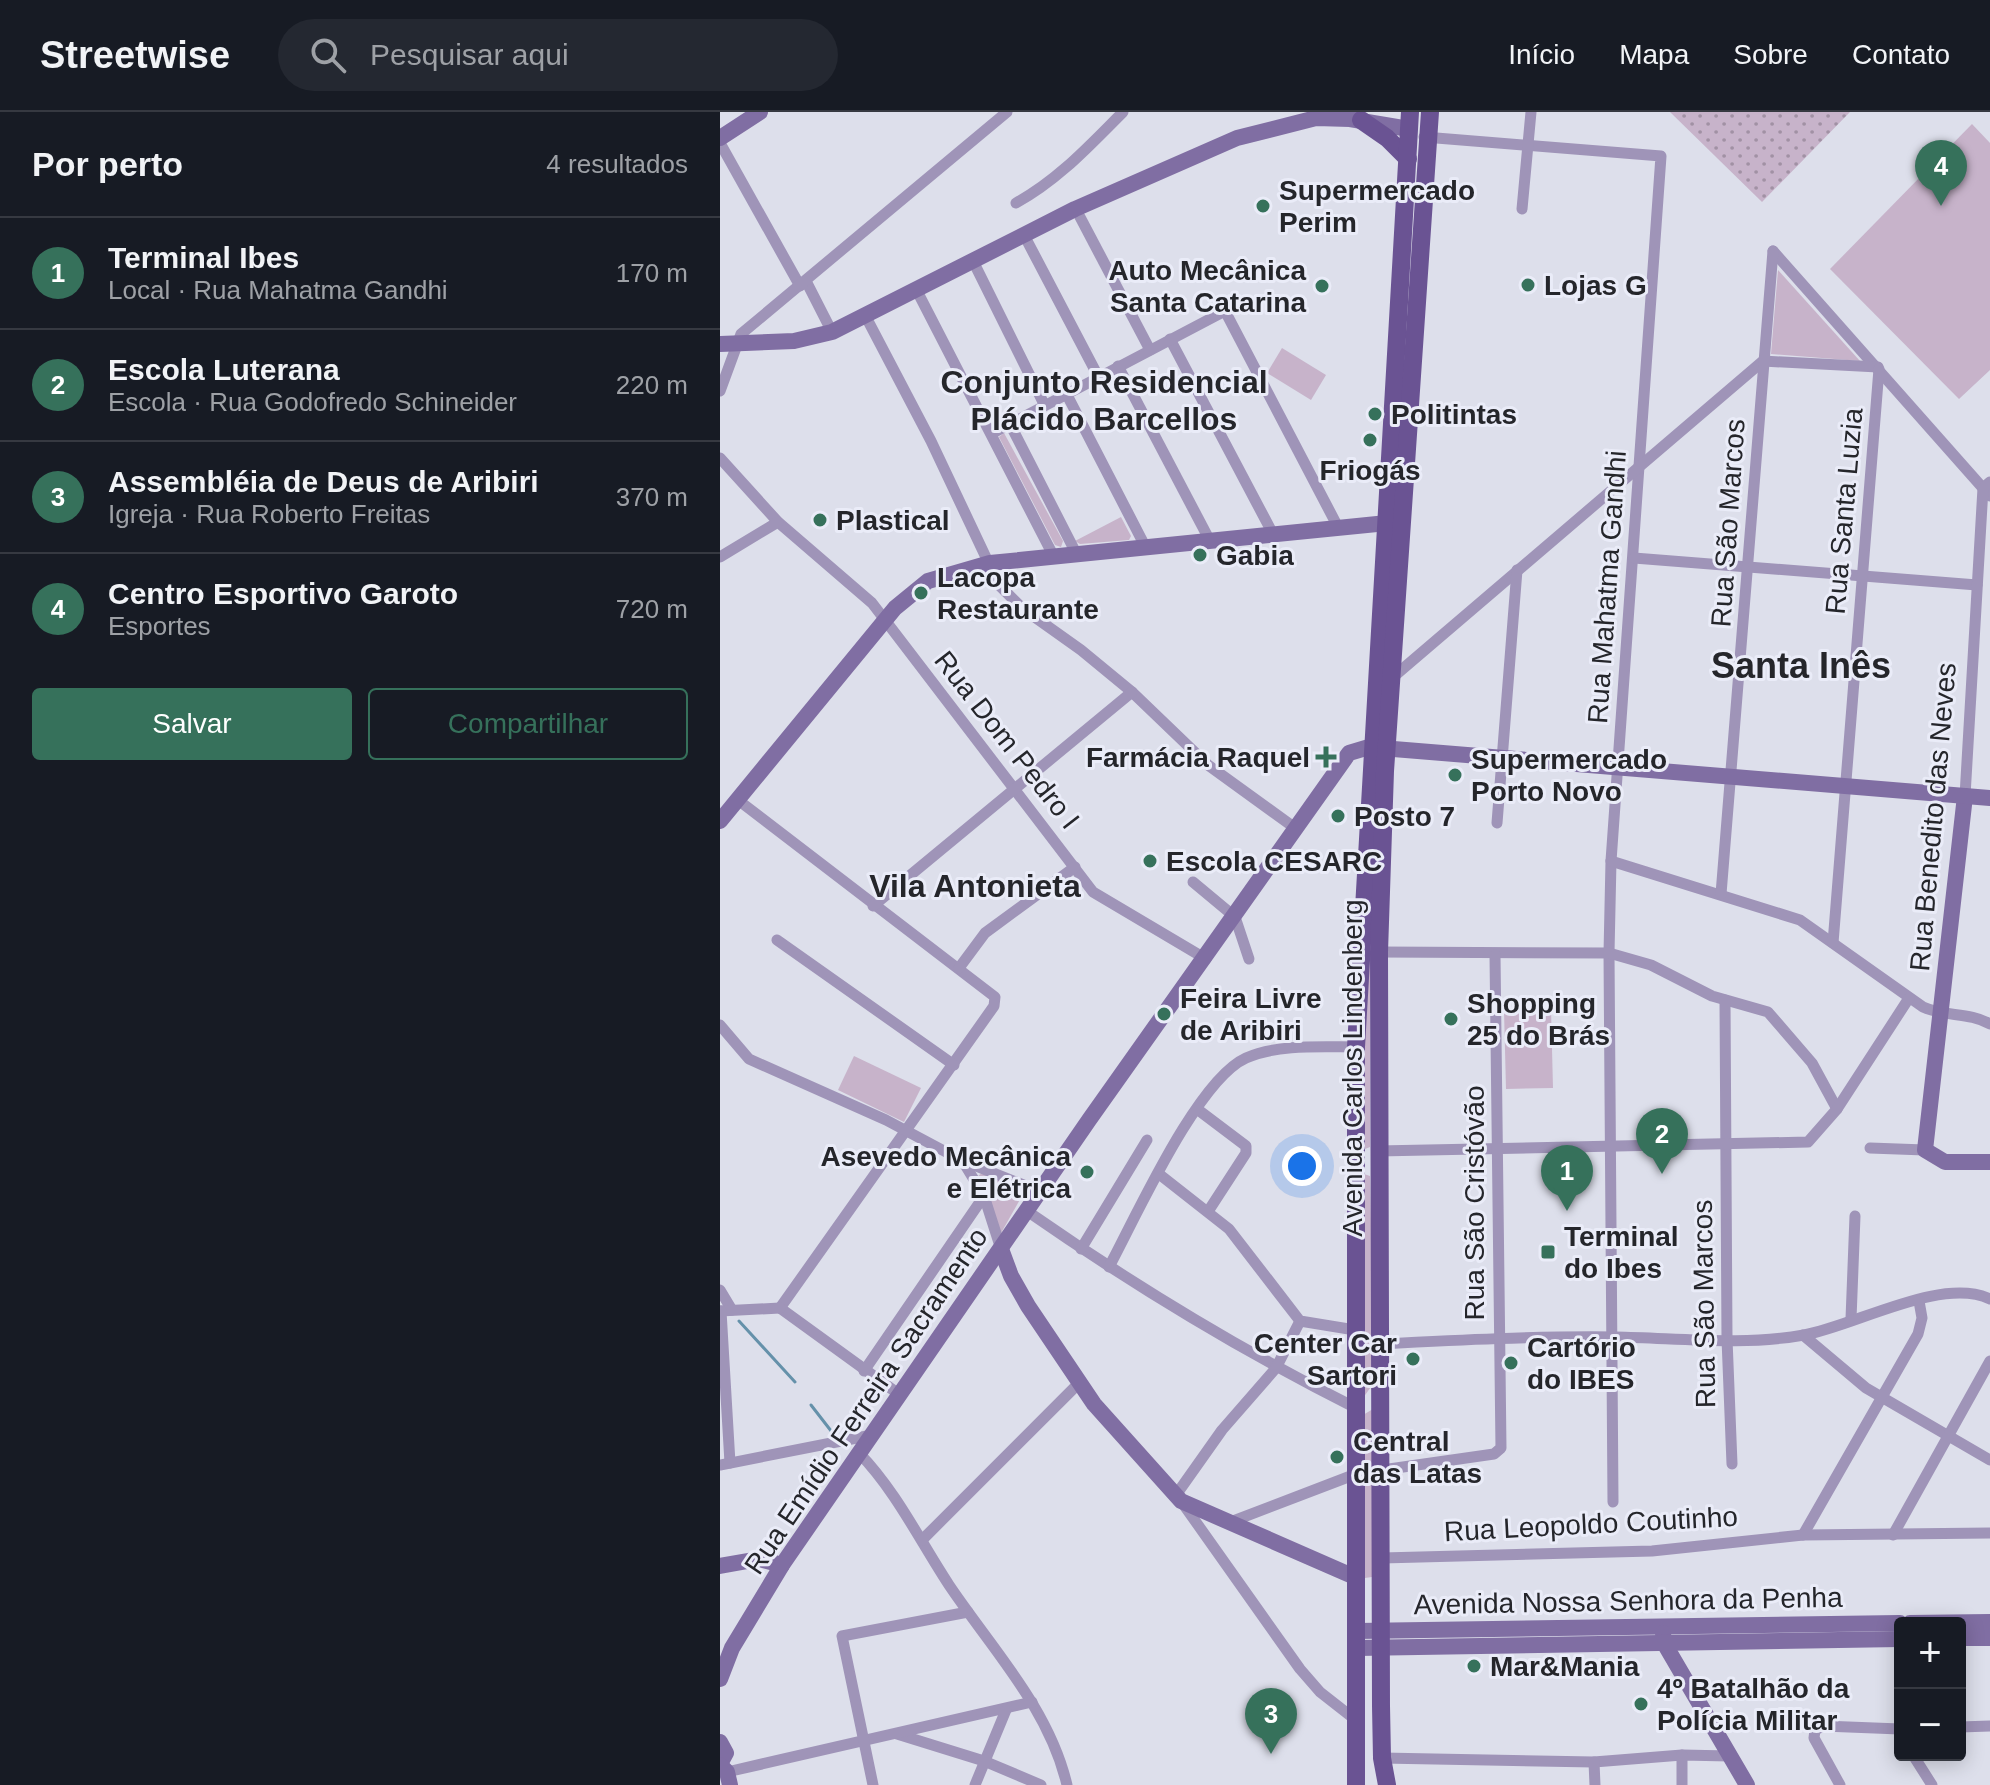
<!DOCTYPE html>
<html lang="pt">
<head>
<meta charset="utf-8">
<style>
	:root { --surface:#171b24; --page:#242831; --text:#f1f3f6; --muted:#9ea1a6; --line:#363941; --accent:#36715b }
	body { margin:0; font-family:Helvetica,sans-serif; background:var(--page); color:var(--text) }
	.controls { position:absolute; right:24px; bottom:24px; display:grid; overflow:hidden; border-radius:8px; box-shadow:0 4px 20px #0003 }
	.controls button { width:72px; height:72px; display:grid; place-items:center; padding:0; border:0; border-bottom:2px solid var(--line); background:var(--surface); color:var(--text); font:40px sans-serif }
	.you { position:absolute; left:582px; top:1054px; width:28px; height:28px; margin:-20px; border:6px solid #fff; border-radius:50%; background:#1a73e8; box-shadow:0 0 0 12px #1a73e833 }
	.badge { display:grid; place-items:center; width:52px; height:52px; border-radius:50%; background:var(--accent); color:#fff; font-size:26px; font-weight:700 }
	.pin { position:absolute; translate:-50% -66px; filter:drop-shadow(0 2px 4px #0008) }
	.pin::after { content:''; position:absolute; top:42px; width:28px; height:24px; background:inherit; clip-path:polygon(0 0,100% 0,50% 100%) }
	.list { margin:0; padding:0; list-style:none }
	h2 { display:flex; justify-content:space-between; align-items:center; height:104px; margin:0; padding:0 32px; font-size:34px }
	h2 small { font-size:26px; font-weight:400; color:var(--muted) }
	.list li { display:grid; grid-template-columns:52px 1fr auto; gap:24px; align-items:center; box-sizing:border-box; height:112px; padding:0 32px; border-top:2px solid var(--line) }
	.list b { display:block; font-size:30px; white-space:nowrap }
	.list p { margin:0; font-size:26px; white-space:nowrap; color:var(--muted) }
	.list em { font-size:26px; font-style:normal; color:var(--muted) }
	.actions { display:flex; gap:16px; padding:24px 32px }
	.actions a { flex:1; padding:18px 0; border:2px solid var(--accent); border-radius:8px; text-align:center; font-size:28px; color:var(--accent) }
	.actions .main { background:var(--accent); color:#fff }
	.icon { flex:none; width:44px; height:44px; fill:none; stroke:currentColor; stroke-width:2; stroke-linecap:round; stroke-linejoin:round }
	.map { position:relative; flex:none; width:1270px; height:1673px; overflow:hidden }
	header { display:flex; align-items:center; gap:48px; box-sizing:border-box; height:112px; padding:0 40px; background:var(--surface); border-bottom:2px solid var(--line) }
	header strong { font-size:38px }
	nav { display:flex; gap:44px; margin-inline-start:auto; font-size:28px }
	.search { width:560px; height:72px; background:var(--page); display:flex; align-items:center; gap:20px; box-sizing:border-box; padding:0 28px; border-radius:44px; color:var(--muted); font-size:30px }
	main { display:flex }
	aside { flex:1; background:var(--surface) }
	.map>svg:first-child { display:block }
	.grass { fill:url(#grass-dots) }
	.green { fill:#c7b3ca }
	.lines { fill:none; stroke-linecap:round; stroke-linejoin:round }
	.stream { stroke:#6591aa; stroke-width:3 }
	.street { stroke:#9f94b8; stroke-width:11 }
	.secondary { stroke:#806ea3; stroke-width:16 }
	.primary { stroke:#6a5393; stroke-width:18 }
	.poi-dot { fill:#36715b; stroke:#eaecf8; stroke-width:3 }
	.labels { text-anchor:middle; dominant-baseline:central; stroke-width:6; stroke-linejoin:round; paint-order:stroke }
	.poi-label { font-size:28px; font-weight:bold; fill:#25262b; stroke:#eaecf8; text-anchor:start }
	.street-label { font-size:28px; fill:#25262b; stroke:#eaecf8 }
	.quarter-label { font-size:32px; font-weight:bold; fill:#25262b; stroke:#eaecf8 }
	.district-label { font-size:36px; font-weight:bold; fill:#25262b; stroke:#eaecf8 }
</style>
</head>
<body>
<header>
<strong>Streetwise</strong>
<div class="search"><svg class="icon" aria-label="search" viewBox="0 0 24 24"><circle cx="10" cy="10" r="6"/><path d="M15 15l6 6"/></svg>Pesquisar aqui</div>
<nav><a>Início</a><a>Mapa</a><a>Sobre</a><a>Contato</a></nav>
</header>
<main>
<aside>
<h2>Por perto<small>4 resultados</small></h2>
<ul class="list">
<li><span class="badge">1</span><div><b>Terminal Ibes</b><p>Local · Rua Mahatma Gandhi</p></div><em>170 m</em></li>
<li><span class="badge">2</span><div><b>Escola Luterana</b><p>Escola · Rua Godofredo Schineider</p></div><em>220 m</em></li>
<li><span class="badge">3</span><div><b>Assembléia de Deus de Aribiri</b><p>Igreja · Rua Roberto Freitas</p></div><em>370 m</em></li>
<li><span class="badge">4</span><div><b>Centro Esportivo Garoto</b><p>Esportes</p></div><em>720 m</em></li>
</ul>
<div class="actions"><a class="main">Salvar</a><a>Compartilhar</a></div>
</aside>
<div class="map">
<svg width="1270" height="1673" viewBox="0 0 1270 1673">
	<defs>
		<pattern id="grass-dots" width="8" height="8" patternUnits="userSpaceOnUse" patternTransform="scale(2)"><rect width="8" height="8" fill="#c7b3ca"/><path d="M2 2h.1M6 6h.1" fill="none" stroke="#a191a4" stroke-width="1.8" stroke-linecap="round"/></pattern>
	</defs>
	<rect width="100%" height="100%" fill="#dddfeb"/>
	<path class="grass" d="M950,0h180l-88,90z"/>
	<g class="green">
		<path d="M1252,12l18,19v227l-31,29 -129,-130z"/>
		<path d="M1058,158l82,91 -89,-7z"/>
		<path d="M562,236l44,27 -15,25 -44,-27z"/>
		<path d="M284,321l59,108 -2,6 -6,-2 -56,-108z"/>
		<path d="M401,405l10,19 -2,4 -49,4 -5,-3z"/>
		<path d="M650,766v269l-10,4z"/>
		<path d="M831,897l2,79 -47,1 -2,-79z"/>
		<path d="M134,944l67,32 -17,34 -66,-32z"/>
		<path d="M264,1059l42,18 -25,44 -24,-56z"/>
		<path d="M644,1062l6,2 4,197 -1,11 -10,14z"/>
		<path d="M653,1297l-1,168 -7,1 -2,-163z"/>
	</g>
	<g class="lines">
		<g class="stream">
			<path d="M19,1209l56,61"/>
			<path d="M91,1293l24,31"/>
		</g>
		<g class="street">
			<path d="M704,25l237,19 -50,705 -2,92 4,549"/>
			<path d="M0,31l80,143"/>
			<path d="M296,91c42,-23 73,-57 107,-91"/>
			<path d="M802,97l9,-97"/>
			<path d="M360,105l70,133"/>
			<path d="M304,123l74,141"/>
			<path d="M1053,139l217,245"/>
			<path d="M252,147l72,145"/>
			<path d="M86,169l26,51"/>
			<path d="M196,177l137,266"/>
			<path d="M146,205l65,124 68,144 23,23 59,42 51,42 76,73 87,63"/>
			<path d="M450,227l103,195"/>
			<path d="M398,254l91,173"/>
			<path d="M0,279l21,-57 266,-222"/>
			<path d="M346,281l79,153"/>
			<path d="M290,312l66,129"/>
			<path d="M273,321l232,-122 114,218"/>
			<path d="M0,346l58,64 94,81 221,289 113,67"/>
			<path d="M0,445l58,-35"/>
			<path d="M914,446l343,27"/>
			<path d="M672,566l371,-317 115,6"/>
			<path d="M1245,684l18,-308 7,-6"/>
			<path d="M18,688l257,197 -1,9 -214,302"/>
			<path d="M777,711l20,-253"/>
			<path d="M891,749l189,59 123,87c22,10 46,5 67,17"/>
			<path d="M473,770l42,35 14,42"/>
			<path d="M1001,782l52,-643"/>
			<path d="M153,794l259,-214"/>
			<path d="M57,828l177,125"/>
			<path d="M1113,831l46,-574"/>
			<path d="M659,840l230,1 42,12 61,31 56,16 44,51 25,46"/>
			<path d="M239,856l26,-35 90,-66"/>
			<path d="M1005,888l2,339 5,125"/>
			<path d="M0,913l29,34 137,61 75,40 80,32"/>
			<path d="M477,997l49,37v7l-37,57"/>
			<path d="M1150,1036l55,2"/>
			<path d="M658,1039l430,-9 29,-33 72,-111"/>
			<path d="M242,1048l22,36 17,53"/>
			<path d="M439,1062l70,55 71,92 55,9"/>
			<path d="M307,1099c105,73 215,140 329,197"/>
			<path d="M361,1137l66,-109"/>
			<path d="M389,1155c27,-50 88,-187 137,-209 31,-14 76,-11 110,-11"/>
			<path d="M0,1178l12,20"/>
			<path d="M60,1196l120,87"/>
			<path d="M0,1199l60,-3"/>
			<path d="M1,1199l9,152"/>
			<path d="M1131,1207l4,-103"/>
			<path d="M1083,1223l63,53 124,72"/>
			<path d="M660,1232c78,-4 157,-8 236,-7 61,1 127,9 188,-2 51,-9 137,-59 186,-36"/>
			<path d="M144,1259l120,-175"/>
			<path d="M139,1341c37,38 61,88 90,132 43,64 100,123 118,200"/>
			<path d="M0,1353l152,-30"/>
			<path d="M662,1358l112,-16 7,-6 -6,-493"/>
			<path d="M456,1383l46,-65 54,-62 24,-47"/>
			<path d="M461,1389l119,168 20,23 37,29"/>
			<path d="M508,1411l128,-49"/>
			<path d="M1083,1423l115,-201 4,-16 -3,-17"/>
			<path d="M1173,1423l97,-174"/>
			<path d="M202,1428l157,-157"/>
			<path d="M662,1446l270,-7 151,-16 187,-2"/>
			<path d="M1240,1615l30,-1"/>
			<path d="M177,1622l87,27 57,24"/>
			<path d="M1193,1643l19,30"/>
			<path d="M662,1646l212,4 88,-7 47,1"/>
			<path d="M874,1650l1,23"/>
			<path d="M7,1660l305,-70"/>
			<path d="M153,1673l-31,-149 126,-24"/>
			<path d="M255,1673l31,-75"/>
			<path d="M962,1673v-30"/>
			<path d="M1120,1673l-26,-47 1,-8 8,-4 77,3"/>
		</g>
		<g class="secondary">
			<path d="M0,26l40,-26"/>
			<path d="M0,232l74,-3 38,-9 243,-123 162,-71 79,-20 34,1 59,10"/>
			<path d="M1245,684l-40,354 20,12h45"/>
			<path d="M0,709l175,-213 33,-27 62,-18 397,-40"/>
			<path d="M281,1137l10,27 17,30 66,98 87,97 176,77"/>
			<path d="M0,1454l39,-7 23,6"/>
			<path d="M1190,1511l80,-1"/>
			<path d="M637,1519l543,-8"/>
			<path d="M943,1521l1,10 83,142"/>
			<path d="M1240,1526h30"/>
			<path d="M637,1536l543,-9"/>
			<path d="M0,1567l12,-31 50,-83 307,-445 260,-367 20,-6 621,51"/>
			<path d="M0,1630l6,11 -6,11"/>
			<path d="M0,1653l7,7 3,13"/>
		</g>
		<g class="primary">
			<path d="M641,8l26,18 21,21"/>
			<path d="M636,1673v-738l54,-935"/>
			<path d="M667,1673l-5,-27 -1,-52 -2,-754 6,-181 45,-659"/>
		</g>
	</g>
	<g class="poi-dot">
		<circle cx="543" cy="94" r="8"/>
		<circle cx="808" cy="173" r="8"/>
		<circle cx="602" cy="174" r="8"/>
		<circle cx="655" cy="302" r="8"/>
		<circle cx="650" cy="328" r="8"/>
		<circle cx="100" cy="408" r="8"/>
		<circle cx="480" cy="443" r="8"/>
		<circle cx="201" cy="481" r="8"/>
		<path d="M602 633h8v8h8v8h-8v8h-8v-8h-8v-8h8z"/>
		<circle cx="735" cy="663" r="8"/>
		<circle cx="618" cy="704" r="8"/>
		<circle cx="430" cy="749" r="8"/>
		<circle cx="444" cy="902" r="8"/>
		<circle cx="731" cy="907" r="8"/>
		<circle cx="367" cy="1060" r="8"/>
		<rect x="820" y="1132" width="16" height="16" rx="4"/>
		<circle cx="693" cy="1247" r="8"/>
		<circle cx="791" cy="1251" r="8"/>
		<circle cx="617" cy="1345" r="8"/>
		<circle cx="754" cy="1554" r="8"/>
		<circle cx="921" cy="1592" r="8"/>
	</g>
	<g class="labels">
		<g class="poi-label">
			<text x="559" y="78">Supermercado<tspan x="559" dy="32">Perim</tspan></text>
			<text x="586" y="158" text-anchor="end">Auto Mecânica<tspan x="586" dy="32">Santa Catarina</tspan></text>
			<text x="824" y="173">Lojas G</text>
			<text x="671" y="302">Politintas</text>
			<text x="650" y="358" text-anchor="middle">Friogás</text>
			<text x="116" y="408">Plastical</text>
			<text x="496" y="443">Gabia</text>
			<text x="217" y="465">Lacopa<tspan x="217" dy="32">Restaurante</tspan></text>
			<text x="590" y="645" text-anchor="end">Farmácia Raquel</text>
			<text x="751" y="647">Supermercado<tspan x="751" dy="32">Porto Novo</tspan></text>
			<text x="634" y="704">Posto 7</text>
			<text x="446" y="749">Escola CESARC</text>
			<text x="460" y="886">Feira Livre<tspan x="460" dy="32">de Aribiri</tspan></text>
			<text x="747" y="891">Shopping<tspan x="747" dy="32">25 do Brás</tspan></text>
			<text x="351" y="1044" text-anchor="end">Asevedo Mecânica<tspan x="351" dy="32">e Elétrica</tspan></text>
			<text x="844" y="1124">Terminal<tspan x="844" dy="32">do Ibes</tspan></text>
			<text x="677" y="1231" text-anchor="end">Center Car<tspan x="677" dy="32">Sartori</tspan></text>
			<text x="807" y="1235">Cartório<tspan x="807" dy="32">do IBES</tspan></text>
			<text x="633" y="1329">Central<tspan x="633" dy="32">das Latas</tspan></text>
			<text x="770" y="1554">Mar&amp;Mania</text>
			<text x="937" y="1576">4º Batalhão da<tspan x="937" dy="32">Polícia Militar</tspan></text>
		</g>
		<g class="street-label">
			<text transform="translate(1124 399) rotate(-85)">Rua Santa Luzia</text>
			<text transform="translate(1008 411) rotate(-86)">Rua São Marcos</text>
			<text transform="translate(887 475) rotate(-86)">Rua Mahatma Gandhi</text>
			<text transform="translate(287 628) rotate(52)">Rua Dom Pedro I</text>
			<text transform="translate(1213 705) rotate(-85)">Rua Benedito das Neves</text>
			<text transform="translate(632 956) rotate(-90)">Avenida Carlos Lindenberg</text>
			<text transform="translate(754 1091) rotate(-90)">Rua São Cristóvão</text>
			<text transform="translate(984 1192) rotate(-91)">Rua São Marcos</text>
			<text transform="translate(146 1289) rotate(-56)">Rua Emídio Ferreira Sacramento</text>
			<text transform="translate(871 1412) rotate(-3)">Rua Leopoldo Coutinho</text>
			<text transform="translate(908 1489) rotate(-1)">Avenida Nossa Senhora da Penha</text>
		</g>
		<g class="quarter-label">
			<text x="384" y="270">Conjunto Residencial<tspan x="384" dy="37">Plácido Barcellos</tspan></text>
			<text x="255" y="774">Vila Antonieta</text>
		</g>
		<g class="district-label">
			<text x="1081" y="553">Santa Inês</text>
		</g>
	</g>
</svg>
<div class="controls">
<button>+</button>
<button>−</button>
</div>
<div class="you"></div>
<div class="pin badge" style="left:847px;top:1099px">1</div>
<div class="pin badge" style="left:942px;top:1062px">2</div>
<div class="pin badge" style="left:551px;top:1642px">3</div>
<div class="pin badge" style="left:1221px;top:94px">4</div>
</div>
</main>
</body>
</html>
